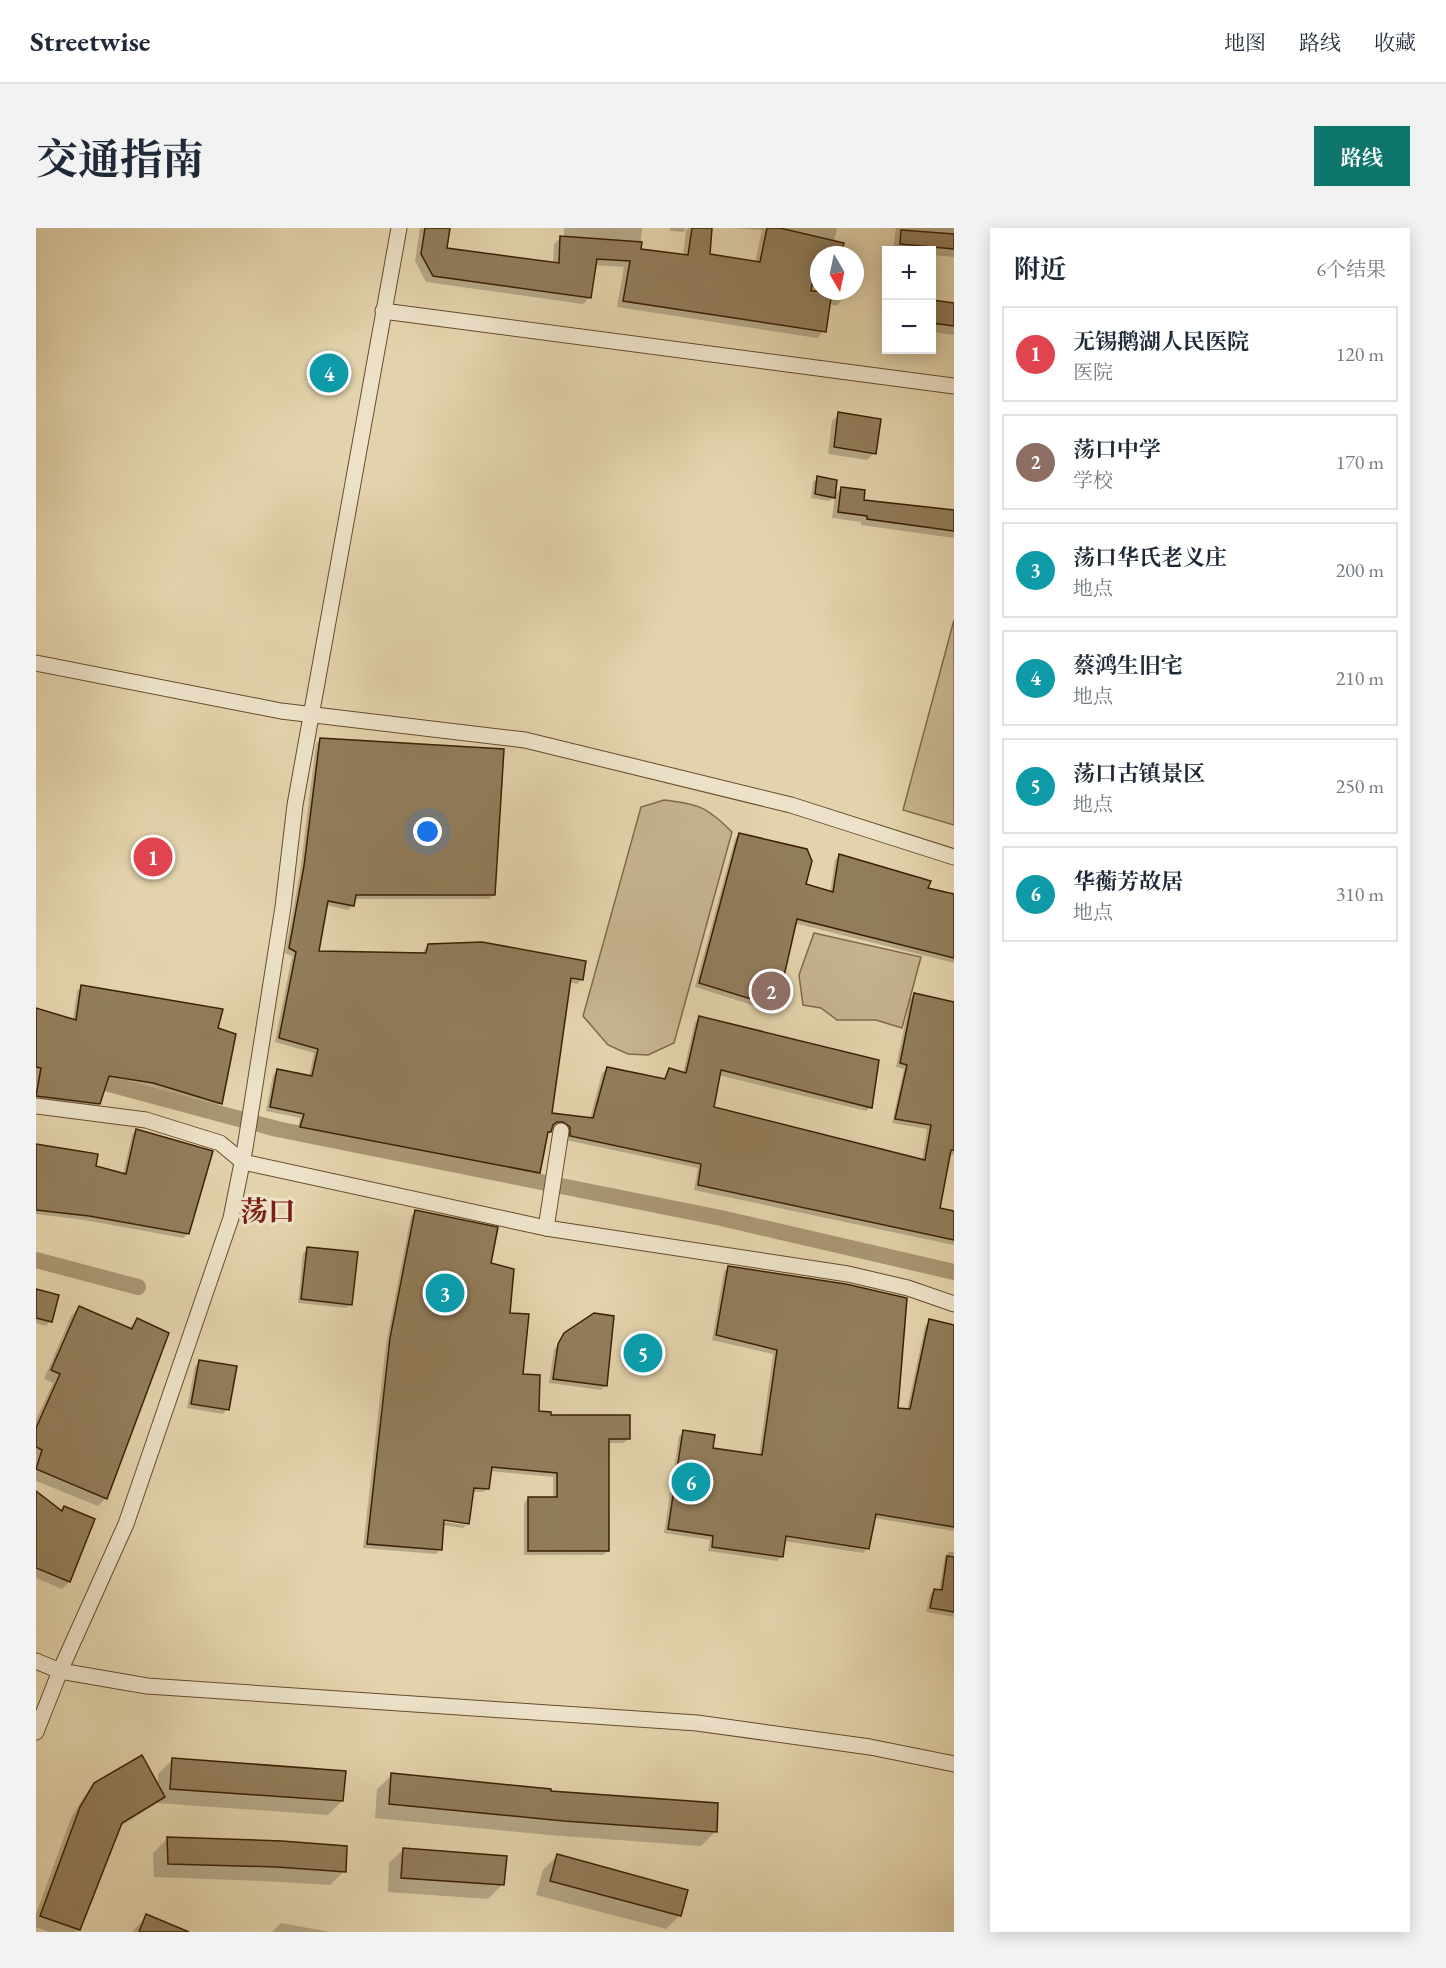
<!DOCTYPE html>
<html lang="zh">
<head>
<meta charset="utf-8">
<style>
	:root { --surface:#fff; --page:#f2f2f3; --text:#1f2937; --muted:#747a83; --line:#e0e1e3; --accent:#0f766e }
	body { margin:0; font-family:"EB Garamond","Noto Serif SC",serif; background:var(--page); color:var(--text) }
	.controls { position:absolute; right:18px; top:18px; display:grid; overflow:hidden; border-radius:0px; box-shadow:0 3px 15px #0003 }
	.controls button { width:54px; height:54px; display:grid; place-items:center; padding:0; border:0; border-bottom:2px solid var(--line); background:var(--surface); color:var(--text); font:30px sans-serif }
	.compass { position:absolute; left:774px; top:18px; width:54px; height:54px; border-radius:50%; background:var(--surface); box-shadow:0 3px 15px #0003; rotate:171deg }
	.you { position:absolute; left:392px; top:604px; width:21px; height:21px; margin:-15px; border:4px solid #fff; border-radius:50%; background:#1a73e8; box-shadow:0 0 0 9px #1a73e833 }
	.badge { display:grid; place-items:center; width:39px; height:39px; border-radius:50%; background:var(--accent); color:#fff; font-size:20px; font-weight:700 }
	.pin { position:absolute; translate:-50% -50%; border:3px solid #fff; box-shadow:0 2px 6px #0006 }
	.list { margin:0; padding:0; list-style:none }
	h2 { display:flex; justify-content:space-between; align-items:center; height:78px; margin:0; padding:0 24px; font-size:26px }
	h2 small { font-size:20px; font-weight:400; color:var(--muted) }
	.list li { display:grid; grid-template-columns:39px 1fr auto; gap:18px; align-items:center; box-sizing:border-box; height:96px; margin:0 12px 12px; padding:0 12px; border:2px solid var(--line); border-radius:0px }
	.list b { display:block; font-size:22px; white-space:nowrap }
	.list p { margin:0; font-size:20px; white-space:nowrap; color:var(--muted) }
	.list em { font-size:20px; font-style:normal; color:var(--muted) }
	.map { position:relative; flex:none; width:918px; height:1704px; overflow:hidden; border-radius:0px }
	header { display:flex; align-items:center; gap:36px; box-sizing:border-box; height:84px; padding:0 30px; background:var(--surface); border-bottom:2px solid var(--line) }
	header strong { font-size:28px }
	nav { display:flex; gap:33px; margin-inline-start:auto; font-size:21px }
	.intro { display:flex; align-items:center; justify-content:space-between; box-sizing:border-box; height:144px; padding:0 36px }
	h1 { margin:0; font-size:42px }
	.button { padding:15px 27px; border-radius:0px; background:var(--accent); color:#fff; font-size:21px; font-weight:700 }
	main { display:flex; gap:36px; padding:0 36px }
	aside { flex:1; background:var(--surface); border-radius:0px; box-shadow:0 3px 15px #0003 }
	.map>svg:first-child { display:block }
	.green { fill:#c6b48f; stroke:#806a49; stroke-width:1.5 }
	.shadow { fill:#0003 }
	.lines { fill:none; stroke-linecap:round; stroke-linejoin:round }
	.canal { stroke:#aa9673; stroke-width:16 }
	.building { fill:#927d5b; stroke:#3a1f03; stroke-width:1.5 }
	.minor-casing { stroke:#644c2d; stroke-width:17 }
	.minor { stroke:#ede2c9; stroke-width:15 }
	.labels { text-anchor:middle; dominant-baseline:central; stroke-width:6; stroke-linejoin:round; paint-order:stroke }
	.district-label { font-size:28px; font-weight:bold; fill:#7a1f14; stroke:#ede2c9 }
</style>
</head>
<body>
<header>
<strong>Streetwise</strong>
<nav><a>地图</a><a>路线</a><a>收藏</a></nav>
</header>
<div class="intro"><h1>交通指南</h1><a class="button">路线</a></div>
<main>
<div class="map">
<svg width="918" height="1704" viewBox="0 0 918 1704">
	<rect width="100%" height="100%" fill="#e3d3ac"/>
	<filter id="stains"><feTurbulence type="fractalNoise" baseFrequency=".00333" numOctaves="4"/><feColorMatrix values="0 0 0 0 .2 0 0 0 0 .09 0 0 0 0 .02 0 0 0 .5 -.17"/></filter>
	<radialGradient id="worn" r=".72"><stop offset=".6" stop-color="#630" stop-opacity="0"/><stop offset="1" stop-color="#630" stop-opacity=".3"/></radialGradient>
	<g class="green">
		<path d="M918,392v205l-51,-15z"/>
		<path d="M628,572c35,4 43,7 68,32l-58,211 -26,12 -20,-1 -20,-9 -25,-29 58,-209z"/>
		<path d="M778,705l107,24 -19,71 -26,-8h-39l-16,-12 -18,-3 -4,-30z"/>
	</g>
	<g class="shadow">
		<path d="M384,0h29l-3,22 107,14 1,-20 7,-6h3v-10h78l-2,22 43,6 3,-26 2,-2h22l-2,27 47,8 7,-33 -29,-2h104l-3,14 5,13h-20v36h26l-2,8 -7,7 -7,-2 -5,27 -7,7 -200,-31 7,-40 -30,-2 -4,32 -7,7 -157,-22 -11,-21z"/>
		<path d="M634,0h15v2l-2,2 -13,-1z"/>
		<path d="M860,0h58v29l-22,-2v-5h-39z"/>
		<path d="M850,36v21h-4v-17z"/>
		<path d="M850,60v38h-3z"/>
		<path d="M896,74l22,2v31l-22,-3z"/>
		<path d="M803,186l35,39 -7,7 -39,-6 4,-33z"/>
		<path d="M782,250l16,18 7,-7 22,12 91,10v27l-93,-13v-3l-29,-4 3,-22 -6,5 -18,-3 2,-16z"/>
		<path d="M284,511l174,155 -5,5h-135l-1,6 -5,5 -23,-5 -8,47 106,2 1,-4 4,-5 153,35 -4,4 -9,-2 -18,132 40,5 12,-46 5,-4 56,11 6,-11 14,4 12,-51 4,-4 172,89 -5,4 -148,-36 -6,34 210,52 5,-32 -35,-6 12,-54 -8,-2 14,-68 5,-4 39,9v151l-6,-1 -9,55 15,4v32l-260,-55 4,-22 -132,-28 -8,-15 -7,1 -5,9 -7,37 -4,5 -238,-46 3,-13 -34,-7 7,-36 5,-4 31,6 5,-24 -39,-11 17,-86 -7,-3 15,-81 16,-128z"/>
		<path d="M704,607l64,51 26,7 5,-33 4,-5 87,34 28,6v68l-160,-40 -18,84 -5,4 -76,-24 40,-148z"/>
		<path d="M46,759l134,42 4,74 -4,5 -68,-21 -42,-7 -7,24 -4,4 -59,-7v-91l37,10 4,-29z"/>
		<path d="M100,902l52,104 -5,4 -99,-18 -48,-6v-68l59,21 28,8 9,-40z"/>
		<path d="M380,983l74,53 19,50 13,61 16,38 90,26 -4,4h-16v108l-5,4h-79v-52l4,-5h25v-21l-63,-6 -2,17 -5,4h-11l-6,33v-3l-30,-4v3l30,4 -3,3 -21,-3 -2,24 -4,5 -73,-6 23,-204 25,-128z"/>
		<path d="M272,1021l43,55 -5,4 -48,-5 5,-50z"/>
		<path d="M692,1039l168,142 11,1 18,-84 5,-5 24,5v205l-80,-13 -6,30 -5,5 -79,-12 -2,15 -5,5 -69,-10 2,-11 -46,-7 15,-97 5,-4 27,18 48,6 14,-102 -61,-14 12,-68z"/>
		<path d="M0,1063l14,30 -4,5 -10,-3z"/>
		<path d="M43,1080l50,20 8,-8 -31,178 -8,8 -62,-25v-61l17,-37 -9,-4 27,-63z"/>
		<path d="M529,1106l41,51 -5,5 -52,-7 5,-33z"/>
		<path d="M164,1134l27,47 -4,5 -36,-6 8,-42z"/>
		<path d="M0,1265l24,18 4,-4 29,13 -24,62 -7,7 -26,-11z"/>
		<path d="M913,1324h5v65l-28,-5 4,-17 4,-5 5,1 6,-35z"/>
		<path d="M136,1532l170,41 -14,14 -171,-12 -38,24 -40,103 -3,2h-27l-13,-5v-13l35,-96 14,-23 10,-10 63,1v-12z"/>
		<path d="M356,1547l157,17 166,40 -14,14 -152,-11 -174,-17 2,-29z"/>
		<path d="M131,1611l177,32 -14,14 -68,-4 -108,-4 -1,-24z"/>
		<path d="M368,1621l98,36 -14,14 -100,-7 1,-29z"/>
		<path d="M521,1628l123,59 -14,14 -130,-34 7,-25z"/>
		<path d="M111,1688l39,16h-54z"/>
		<path d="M245,1695l49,9h-58z"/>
	</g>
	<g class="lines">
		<g class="canal">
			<path d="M0,847l58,5 183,49 444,89 233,54"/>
			<path d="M0,1032l102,27"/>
		</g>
	</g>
	<g class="building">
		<path d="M389,0h25l-3,20 112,15 1,-27 82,6 -1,7 47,6 4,-27h20l-2,26 50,8 7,-34h13l64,15 -3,12h-22v3h-3l-5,33h21l-6,41 -203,-31 7,-40 -33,-2 -6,39 -158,-22 -12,-22z"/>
		<path d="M865,2l53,4v15l-54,-5z"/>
		<path d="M896,72l22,3v23l-22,-3z"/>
		<path d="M802,184l43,7 -5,35 -42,-7z"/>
		<path d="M781,248l20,4 -2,18 -20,-4z"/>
		<path d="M805,259l24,3 -1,10 90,10v21l-87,-12v-3l-29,-4z"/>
		<path d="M284,510l184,11 -9,146h-139l-2,11 -26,-5 -9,50 107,2 2,-9 54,-2 104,19 -3,19 -12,-2 -19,135 41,5 14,-51 58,12 4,-11 17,5 13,-57 180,44 -7,48 -151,-38 -7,37 211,53 6,-35 -36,-6 12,-54 -7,-2 14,-70 40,9v148h-3l-11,58 14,3v29l-256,-55 3,-21 -131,-28v-9l-7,-5h-6l-4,3 -2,7h-3l-8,41 -240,-46 4,-13 -34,-7 7,-38 35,7 6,-27 -39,-11 17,-86 -7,-4 15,-82z"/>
		<path d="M703,605l68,16 5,12 -6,23 27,8 6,-38 92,27 -3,7 26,6v64l-157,-39 -20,88 -78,-24z"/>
		<path d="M45,757l142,24 -5,19 18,6 -14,70 -69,-21 -44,-7 -9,28 -64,-8 5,-28 -5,-1v-59l40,12z"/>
		<path d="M100,901l77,22 -24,83 -100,-18 -53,-6v-66l62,10 -2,12 30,8z"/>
		<path d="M379,982l83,17 -7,36 23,6 -4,44 19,1 -6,60 17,1 -1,36 12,1v3h79v24h-21v112h-81v-54h29v-24l-65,-6 -3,22 -15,-1 -5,36 -25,-4 -2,30 -75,-6 23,-206z"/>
		<path d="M271,1019l51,5 -6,53 -51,-6z"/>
		<path d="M692,1038l118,18 61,14 -9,110 12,1 19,-90 25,6v202l-78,-13 -7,35 -83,-13 -3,21 -71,-10 1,-11 -45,-7 15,-99 32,5 -2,13 49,7 15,-105 -61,-15z"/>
		<path d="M0,1061l23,6 -7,27 -16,-4z"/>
		<path d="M43,1078l53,23 5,-11 32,15 -62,166 -71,-30 6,-19 -6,-3v-19l24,-54 -9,-4z"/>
		<path d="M558,1085l20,3 -7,70 -54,-7 5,-35 6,-11z"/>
		<path d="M163,1132l38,6 -8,44 -38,-6z"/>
		<path d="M0,1263l26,20 2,-5 31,13 -25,63 -34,-14z"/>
		<path d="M911,1328l7,1v55l-24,-4 4,-19 8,1z"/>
		<path d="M106,1527l23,42 -43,26 -42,107 -40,-14 40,-109 14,-24z"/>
		<path d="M136,1530l174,13 -3,30 -173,-12z"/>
		<path d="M355,1545l160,16v2l167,12 -1,29 -153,-11 -175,-17z"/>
		<path d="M131,1609l115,4 65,5 -1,26 -69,-5 -109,-3z"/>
		<path d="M367,1620l104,8 -3,29 -103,-7z"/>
		<path d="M521,1626l131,36 -7,26 -131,-35z"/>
		<path d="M110,1686l43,18h-50z"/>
	</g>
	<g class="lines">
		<defs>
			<g id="minor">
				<path d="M347,83l571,75"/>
				<path d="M0,435l245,48 244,29 266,65 163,52"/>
				<path d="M0,878l110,14 74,23 23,19 303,66 15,-97"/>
				<path d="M510,1000l302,46 60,14 46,16"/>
				<path d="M0,1433l24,10 87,15 550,37 173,24 84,17"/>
				<path d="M0,1504l24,-61 66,-147 105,-306 14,-70 38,-241 12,-102 104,-577"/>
			</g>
		</defs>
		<use href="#minor" class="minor-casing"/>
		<use href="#minor" class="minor"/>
	</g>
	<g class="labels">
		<g class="district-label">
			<text x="232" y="983">荡口</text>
		</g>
	</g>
	<rect width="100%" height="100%" filter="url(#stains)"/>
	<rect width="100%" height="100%" fill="url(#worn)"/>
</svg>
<div class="controls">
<button>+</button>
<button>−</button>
</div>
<svg class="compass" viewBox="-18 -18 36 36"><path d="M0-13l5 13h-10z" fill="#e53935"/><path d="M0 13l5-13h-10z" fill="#747a83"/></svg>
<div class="you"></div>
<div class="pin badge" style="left:117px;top:629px;background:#e0444e">1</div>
<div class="pin badge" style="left:735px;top:763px;background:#8d6e63">2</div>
<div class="pin badge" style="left:409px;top:1065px;background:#0f9aa8">3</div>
<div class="pin badge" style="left:293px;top:145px;background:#0f9aa8">4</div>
<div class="pin badge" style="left:607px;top:1125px;background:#0f9aa8">5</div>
<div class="pin badge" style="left:655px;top:1254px;background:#0f9aa8">6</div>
</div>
<aside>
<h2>附近<small>6个结果</small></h2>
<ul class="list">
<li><span class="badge" style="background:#e0444e">1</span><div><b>无锡鹅湖人民医院</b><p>医院</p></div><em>120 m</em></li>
<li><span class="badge" style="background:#8d6e63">2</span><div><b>荡口中学</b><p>学校</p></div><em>170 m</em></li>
<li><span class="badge" style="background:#0f9aa8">3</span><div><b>荡口华氏老义庄</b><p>地点</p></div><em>200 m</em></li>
<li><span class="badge" style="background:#0f9aa8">4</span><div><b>蔡鸿生旧宅</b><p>地点</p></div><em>210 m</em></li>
<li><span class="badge" style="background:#0f9aa8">5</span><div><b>荡口古镇景区</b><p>地点</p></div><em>250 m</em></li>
<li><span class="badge" style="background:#0f9aa8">6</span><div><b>华蘅芳故居</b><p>地点</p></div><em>310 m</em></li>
</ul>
</aside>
</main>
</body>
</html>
